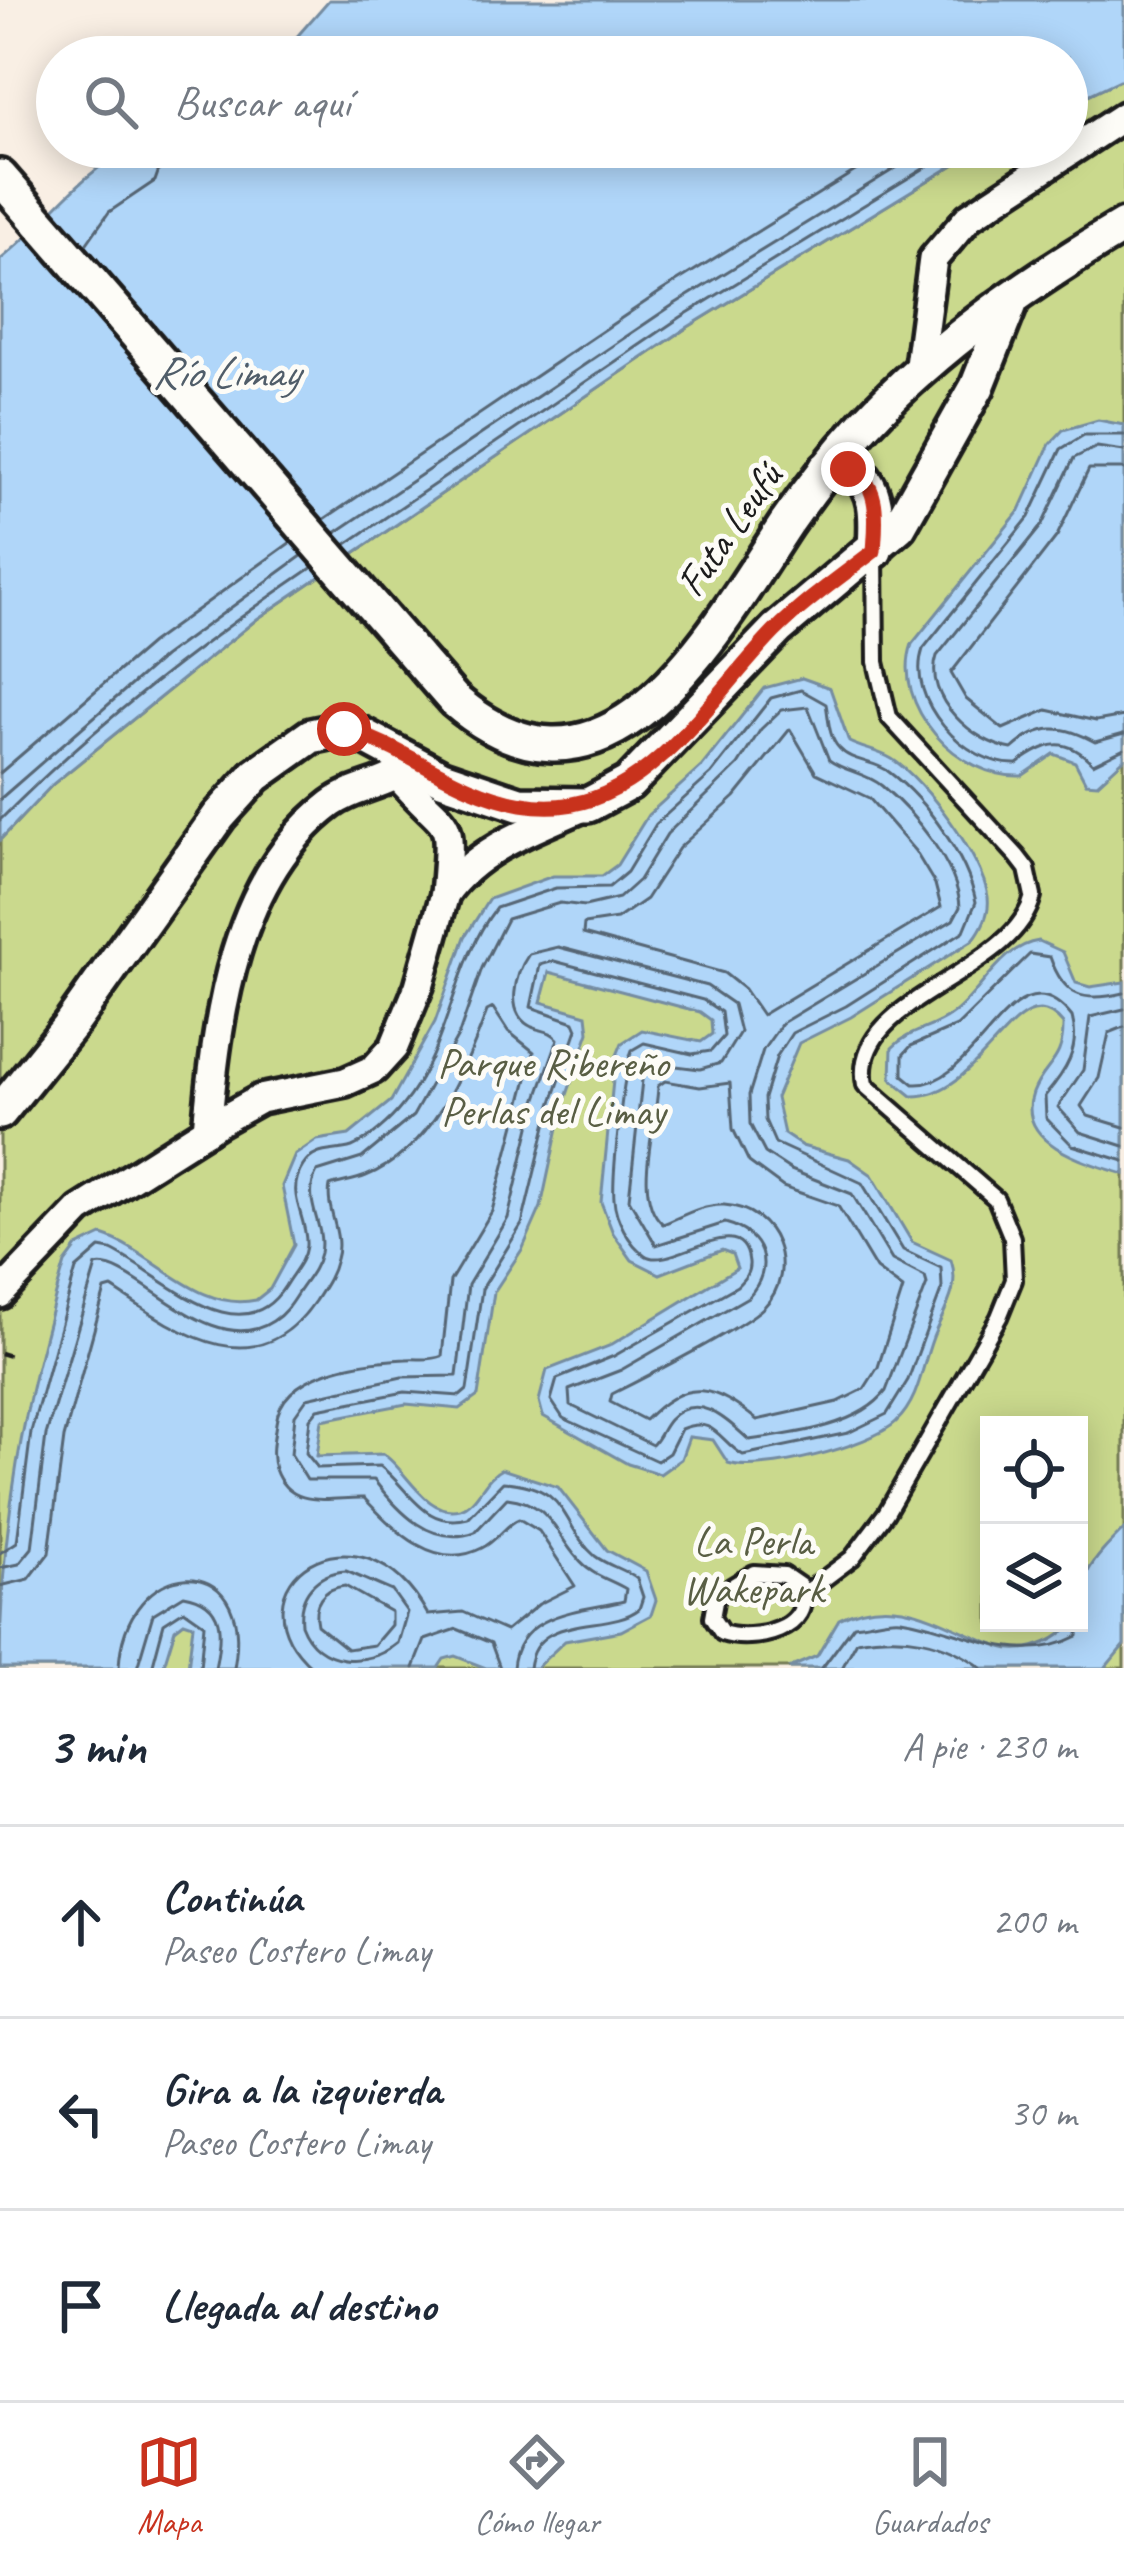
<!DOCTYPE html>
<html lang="es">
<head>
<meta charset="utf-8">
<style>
	:root { --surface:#fff; --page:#f6f6f7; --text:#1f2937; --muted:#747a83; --line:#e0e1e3; --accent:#c8321e }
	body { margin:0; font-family:Caveat,sans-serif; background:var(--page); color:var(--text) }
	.controls { position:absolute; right:36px; bottom:36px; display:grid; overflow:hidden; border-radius:0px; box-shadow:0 6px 30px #0003 }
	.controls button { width:108px; height:108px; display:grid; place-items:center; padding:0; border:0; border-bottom:3px solid var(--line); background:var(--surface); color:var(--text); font:60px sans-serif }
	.stop { position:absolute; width:36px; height:36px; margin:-27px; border:9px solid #c8321e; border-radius:50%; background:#fff }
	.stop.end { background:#c8321e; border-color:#fff; box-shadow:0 3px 12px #0008 }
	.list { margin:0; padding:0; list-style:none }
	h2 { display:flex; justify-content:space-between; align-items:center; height:156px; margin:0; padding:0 48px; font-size:51px }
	h2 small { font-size:39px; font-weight:400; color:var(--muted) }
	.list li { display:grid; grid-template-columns:78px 1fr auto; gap:36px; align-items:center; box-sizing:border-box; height:192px; padding:0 48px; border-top:3px solid var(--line) }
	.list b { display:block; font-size:45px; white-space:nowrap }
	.list p { margin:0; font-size:39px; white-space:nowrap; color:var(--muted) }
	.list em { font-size:39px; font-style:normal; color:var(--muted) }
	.icon { flex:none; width:66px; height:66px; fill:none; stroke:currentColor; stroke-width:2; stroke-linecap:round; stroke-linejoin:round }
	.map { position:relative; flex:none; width:1124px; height:1668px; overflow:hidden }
	.search { position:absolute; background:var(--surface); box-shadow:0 6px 30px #0003; left:36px; right:36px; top:36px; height:132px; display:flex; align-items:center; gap:30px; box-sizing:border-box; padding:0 42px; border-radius:66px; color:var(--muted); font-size:45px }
	.sheet { height:732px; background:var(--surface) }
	nav { display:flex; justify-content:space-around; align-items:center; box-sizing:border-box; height:168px; border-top:3px solid var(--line); background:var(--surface); font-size:33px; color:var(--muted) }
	nav a { display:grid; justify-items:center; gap:6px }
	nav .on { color:var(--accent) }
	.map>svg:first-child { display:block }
	.green { fill:#cad98d; stroke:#737a54; stroke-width:3; fill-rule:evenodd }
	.water { fill:#b0d6f9; stroke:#758ca1; stroke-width:3 }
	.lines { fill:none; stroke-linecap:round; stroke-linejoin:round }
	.shore { stroke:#576674; stroke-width:3 }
	.service-casing { stroke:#1c1c1c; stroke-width:22 }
	.minor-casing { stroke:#1c1c1c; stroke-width:36 }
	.tertiary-casing { stroke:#1c1c1c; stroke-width:42 }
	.path { stroke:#1c1c1c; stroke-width:4.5; stroke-dasharray:9 9; stroke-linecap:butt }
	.service { stroke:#fdfcf7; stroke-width:14 }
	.minor { stroke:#fdfcf7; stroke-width:27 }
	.tertiary { stroke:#fdfcf7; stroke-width:33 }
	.route { stroke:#c8321e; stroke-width:15 }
	.labels { text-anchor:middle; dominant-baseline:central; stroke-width:10; stroke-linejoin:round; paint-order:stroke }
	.street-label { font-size:42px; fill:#1c1c1c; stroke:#fdfcf7 }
	.park-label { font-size:42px; fill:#595e44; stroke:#fdfcf7 }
	.water-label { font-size:45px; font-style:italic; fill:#505d69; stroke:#fdfcf7 }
</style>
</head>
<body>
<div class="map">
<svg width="1124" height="1668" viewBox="0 0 1124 1668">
	<rect width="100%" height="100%" fill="#f9efe4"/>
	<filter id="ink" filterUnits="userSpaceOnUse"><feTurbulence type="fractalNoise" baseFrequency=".00833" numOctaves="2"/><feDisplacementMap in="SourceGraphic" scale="24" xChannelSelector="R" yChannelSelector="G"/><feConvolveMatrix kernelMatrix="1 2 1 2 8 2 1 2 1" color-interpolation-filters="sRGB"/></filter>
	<g filter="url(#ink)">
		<path class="green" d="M1124,78v1590h-1124v-828l53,-56 204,-165 431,-292 295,-180h84v-42zM989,1425h90v198h-90z"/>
		<g class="water">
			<path d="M329,0h795v78l-57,27v-48h-809l35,-16z"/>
			<path d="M132,147h851l-295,180 -431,292 -204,165 -53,56v-580c48,-38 77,-86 132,-113z"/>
			<path d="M1098,420l26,5v334l-27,25 -11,-1 -11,-21 -21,-8 -32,22c-64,3 -131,-70 -110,-132l108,-134 30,-66 13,-14z"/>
			<path d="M802,678l28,10 19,54c14,7 30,9 43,17 33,21 91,99 96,138 2,16 -5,30 -15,43l-122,77 -52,26 -23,55 8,36 18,12 47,13 23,16 40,67 39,18c9,26 -4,46 -15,70 -14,30 -14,67 -40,92 -25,24 -136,52 -168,41l-15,-23 -24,-3 -8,22 -21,15 -32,-10 -85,-48 -4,-15 8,-31 62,-24 128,-78 -5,-14 -10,-4 -62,24 -28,-14 -19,-27 -12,-31 14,-142 7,-17 20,-13 59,12 11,-8 -1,-14 -11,-8 -151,-40 -8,30 46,13 2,17 -27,77 -21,98 -18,41 -29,44 -16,104 -18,13 -54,-5 -84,16 -5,36 66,-2c22,13 43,64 77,55 18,-5 24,-32 42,-40l56,18 49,63 39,21 10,29 -5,15 -30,16 -56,10 -29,27h-50l-31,-12 -11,3 -6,9h-250l5,-43 -9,-3 -9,7 -12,39h-163c0,-144 24,-267 65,-405l12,-16 25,-12c52,16 95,78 154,65l14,-11 24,-44 -12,-59 13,-31 22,-15 32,-5 42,-34 44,-79 30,-85 24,-38 64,-23h49l15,-11 31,-50 54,-49 62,-78z"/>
			<path d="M1039,941l24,11 13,31 14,4 34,-5v192c-34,-10 -110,-30 -91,-81 11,-29 31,-30 30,-69 -45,-56 -80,74 -151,72l-21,-17 1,-31c17,-18 39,-18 59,-33 30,-21 49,-69 88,-74z"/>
			<path d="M1124,1529v116l-19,23h-316l28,-12 22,-37c61,-32 108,10 163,28 21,7 58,-5 68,-24h9c0,-49 11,-60 45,-94z"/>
		</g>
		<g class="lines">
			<g class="shore">
				<path d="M85,246l24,-34 46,-31 12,-34"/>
				<path d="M1124,435h-40l-23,14 -32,68 -106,132c-18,51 42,117 94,115 30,-22 48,-29 76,0l31,-15"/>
				<path d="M1124,451l-27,-4 -23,11 -32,67 -105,131c-14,42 37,87 75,93 28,-26 51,-25 83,-7l29,-8"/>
				<path d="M1124,469h-35l-32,67 -106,137 15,26 37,30 44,-19 49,11 28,-5"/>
				<path d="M323,520l340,-230 231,-143"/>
				<path d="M335,533l338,-228 257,-158"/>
				<path d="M345,545l336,-228 278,-170"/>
				<path d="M790,729l26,44 53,25 46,53 20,33 6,23 -179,108 -18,-26 -20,-16 -141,-39 1,-10 33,-5 29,-20 33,-51 56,-51z"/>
				<path d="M0,773l151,-130 140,-101"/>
				<path d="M0,799l163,-142 140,-102"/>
				<path d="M0,820c94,-95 202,-178 313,-253"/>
				<path d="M1124,993c-41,10 -60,4 -74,-36l-20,-3 -73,72 -46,20 -8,9v20l11,9c64,4 100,-141 158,-67 9,32 -7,55 -27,79l1,22 26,27 52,16"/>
				<path d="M1124,1009l-34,8 -7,53 -25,37 22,25 44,14"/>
				<path d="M1124,1027l-15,6 -10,45 -18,28 7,10 36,11"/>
				<path d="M665,1081l35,6 30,-4 3,46 16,33 34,25 55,19 38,63 27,20 -25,78 -14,22 -26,13 -81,18c-43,-34 -70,-44 -112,0l-35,-18 2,-8c30,-15 132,-67 152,-87 36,-37 12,-99 -40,-102 -22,-1 -41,11 -61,19 -32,-28 -6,-99 -5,-138z"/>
				<path d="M0,1553l17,-11 14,-110 45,-163 24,-21 11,2c49,23 129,108 174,36 8,-14 19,-24 21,-40 2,-30 -22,-51 -3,-80 12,-19 30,-13 49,-19 17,-7 39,-27 50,-41 48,-57 49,-140 94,-198l60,-20 53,-1 18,-15 29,-48 55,-50 60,-76 30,-8 25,14c3,15 2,32 13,44 13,15 35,12 50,24 37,28 78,85 87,130l-12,29 -118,75 -54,27 -15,23 -13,42 1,22 10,23 87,40 41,67 38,18 1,20 -34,92 -21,34 -39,19 -105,22c-24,-14 -28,-40 -62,-26l-12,24 -12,8 -94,-43 -12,-18 6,-21 57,-23 123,-70c7,-7 13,-13 12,-24 -6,-57 -80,11 -104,-7 -16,-11 -30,-37 -31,-56 -2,-25 9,-126 18,-149l12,-7 48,11 19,-3 13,-15 -3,-24 -18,-12 -149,-39 -14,4 -9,42 43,15 3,7 -26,76 -29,119 -40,65 -15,101 -7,6 -55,-4 -87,17 -8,10 -4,34 12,15 62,-2c29,21 43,64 88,52l35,-36c68,4 57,43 92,74 13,10 29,13 42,23l6,18 -4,12c-30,24 -104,2 -110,59"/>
				<path d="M0,1568l19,-4 13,-16 14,-113 50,-169c35,-10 114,97 177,55 11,-7 17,-16 24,-27 9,-14 19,-24 23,-41 6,-29 -19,-52 -3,-81l45,-14 51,-42 46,-82 23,-66 25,-49 53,-16 25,3 34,-8 20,-18 28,-46 71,-69 23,-36 20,-19 27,-3 21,53c16,12 38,13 53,26 31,26 76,79 78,121l-7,13 -171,103 -19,27 -14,45 1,29 15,29 26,17 61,24 40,66 33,17 2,7 -41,107c-27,36 -95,43 -137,49 -20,-18 -51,-51 -80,-20 -7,8 -10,18 -17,25l-82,-40 -1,-15 52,-20 127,-73c28,-30 15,-64 -23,-74l-69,22 -27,-46 15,-137 56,7 21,-6 19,-31 -7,-28 -26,-18 -149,-39 -29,7c-14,20 -25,60 3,73 12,5 18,3 26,12l-22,62 -28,117 -40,67 -11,91 -55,1 -95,21 -12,17 -4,39 16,26h67c24,31 57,68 101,52l32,-34c43,5 46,32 70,60 13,17 32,21 49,31l-2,12c-40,10 -107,10 -111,67"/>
				<path d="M346,1571l46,20 15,21 -9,31c-30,25 -81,24 -97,-19 -3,-30 15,-51 45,-53z"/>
				<path d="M0,1586l29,-7 20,-26 15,-115 41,-148 7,-2c67,45 144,100 203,13 9,-14 17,-25 21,-42 8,-26 -11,-49 -6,-73 11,-4 24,-5 36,-10 65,-26 99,-104 121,-165l6,-3 15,23 26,21 -42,159 -42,70 -8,75c-11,5 -23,2 -36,3 -44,2 -124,12 -130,64 -2,15 -6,31 -1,46 15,42 56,28 89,29 29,30 70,75 118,50 15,-7 24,-24 37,-29l20,12 36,55 -36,18 -33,27 -43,-19 -35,3c-68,-125 -208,-29 -115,53"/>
				<path d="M345,1586l46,26v13l-17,20 -27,4 -30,-24c-5,-21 6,-37 28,-39z"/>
				<path d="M119,1668c4,-113 138,-125 115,0"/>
				<path d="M137,1668l16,-54 31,-19c42,7 38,39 31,73"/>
				<path d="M152,1668l12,-45 20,-13 20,14 -4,44"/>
				<path d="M414,1668l11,-28 32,-11 34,14 9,25"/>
				<path d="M822,1668l32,-43c16,-1 32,-8 47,-6 64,10 115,49 177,17l1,-17"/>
				<path d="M842,1668l15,-27c46,-8 86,-2 125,27"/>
			</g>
			<defs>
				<g id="service">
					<path d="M754,1573l30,2 16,11c17,44 -47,57 -78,47l-10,-15 4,-22z"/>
					<path d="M804,1594l48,-36 34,-45 113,-196 15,-37 -2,-42 -16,-39 -131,-114c-17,-88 149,-109 168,-189l-6,-27 -10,-13 -128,-139 -13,-55 -1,-111"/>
				</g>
				<g id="minor">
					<path d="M918,373l15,-114 36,-42 155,-101"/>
					<path d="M399,777c51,59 54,30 46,117"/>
					<path d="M207,1130c10,-113 27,-253 124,-326 25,-19 60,-18 80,-41"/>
					<path d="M0,1294l80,-84 139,-88 41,-23 85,-17 29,-13 20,-22 25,-61 26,-92c32,-46 91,-66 141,-88"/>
				</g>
				<g id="tertiary">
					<path d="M0,177l454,523c153,132 258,-64 332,-176 24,-35 50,-68 79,-100 74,-80 166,-143 259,-198"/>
					<path d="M826,469l31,2c23,23 19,50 18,80"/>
					<path d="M0,1112l71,-88 148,-208 37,-41 55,-39 33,-7 16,5 82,44 77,26 69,1 41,-22 148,-154 122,-103 78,-139 35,-88"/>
				</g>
			</defs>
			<use href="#service" class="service-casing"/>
			<use href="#minor" class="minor-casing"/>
			<use href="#tertiary" class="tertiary-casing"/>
			<path class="path" d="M0,1353l13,4"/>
			<use href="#service" class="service"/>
			<use href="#minor" class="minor"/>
			<use href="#tertiary" class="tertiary"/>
		</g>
	</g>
	<g class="lines" filter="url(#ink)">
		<path class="route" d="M344,729c61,17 109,63 178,75 115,21 182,-100 252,-172 30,-30 66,-55 100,-81 2,-30 8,-69 -26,-82"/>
	</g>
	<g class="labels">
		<g class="street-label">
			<text transform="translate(729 530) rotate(-55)">Futa Leufú</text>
		</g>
		<g class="park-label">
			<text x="553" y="1063">Parque Ribereño<tspan x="553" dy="48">Perlas del Limay</tspan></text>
			<text x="753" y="1541">La Perla<tspan x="753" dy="48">Wakepark</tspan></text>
		</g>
		<g class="water-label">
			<text x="225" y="372">Río Limay</text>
		</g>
	</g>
</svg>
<div class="controls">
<button><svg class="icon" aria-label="locate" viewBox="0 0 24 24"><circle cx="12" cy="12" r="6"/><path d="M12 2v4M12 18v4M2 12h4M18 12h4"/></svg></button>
<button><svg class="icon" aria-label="layers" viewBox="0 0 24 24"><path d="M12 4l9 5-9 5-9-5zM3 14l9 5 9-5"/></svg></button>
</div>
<div class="stop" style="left:344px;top:729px"></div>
<div class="stop end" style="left:848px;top:469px"></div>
<div class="search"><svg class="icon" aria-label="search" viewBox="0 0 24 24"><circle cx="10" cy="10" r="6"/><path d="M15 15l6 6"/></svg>Buscar aquí</div>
</div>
<section class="sheet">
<h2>3 min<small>A pie · 230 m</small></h2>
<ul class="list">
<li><svg class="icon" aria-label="ahead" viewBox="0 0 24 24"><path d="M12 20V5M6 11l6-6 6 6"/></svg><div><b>Continúa</b><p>Paseo Costero Limay</p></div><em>200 m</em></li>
<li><svg class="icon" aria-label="left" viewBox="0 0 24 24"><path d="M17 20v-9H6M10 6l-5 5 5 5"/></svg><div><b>Gira a la izquierda</b><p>Paseo Costero Limay</p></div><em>30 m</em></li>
<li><svg class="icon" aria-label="arrive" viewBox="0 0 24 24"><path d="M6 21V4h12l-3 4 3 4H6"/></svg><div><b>Llegada al destino</b></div></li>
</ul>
</section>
<nav>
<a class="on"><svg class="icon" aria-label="map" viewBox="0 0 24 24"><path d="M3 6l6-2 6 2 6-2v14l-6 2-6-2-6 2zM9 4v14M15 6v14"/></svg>Mapa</a>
<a><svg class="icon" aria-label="directions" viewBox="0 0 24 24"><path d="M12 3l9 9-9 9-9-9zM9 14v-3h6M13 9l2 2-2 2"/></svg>Cómo llegar</a>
<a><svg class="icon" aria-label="saved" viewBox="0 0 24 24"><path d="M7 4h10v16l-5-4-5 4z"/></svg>Guardados</a>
</nav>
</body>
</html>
